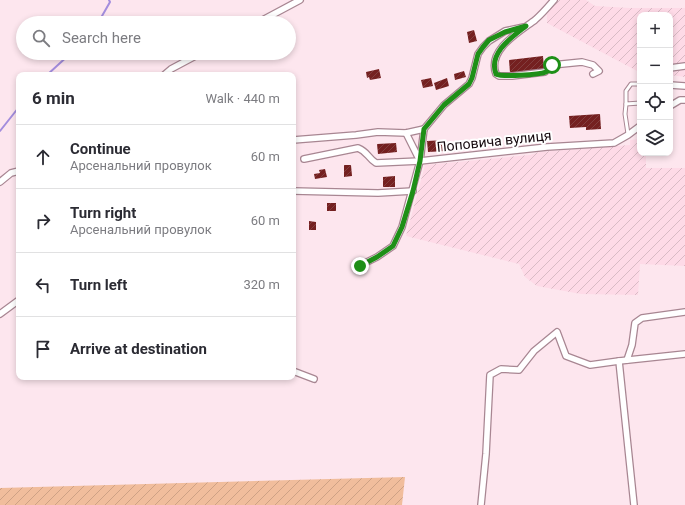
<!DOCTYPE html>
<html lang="en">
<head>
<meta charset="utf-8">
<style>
	:root { --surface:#fff; --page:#f7f7f7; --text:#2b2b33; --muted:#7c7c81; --line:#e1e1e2 }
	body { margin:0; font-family:Roboto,sans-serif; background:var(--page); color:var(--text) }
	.controls { position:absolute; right:12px; top:12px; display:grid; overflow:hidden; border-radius:8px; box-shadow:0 2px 6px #0003 }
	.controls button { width:36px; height:36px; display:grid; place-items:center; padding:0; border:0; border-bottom:1px solid var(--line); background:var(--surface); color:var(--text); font:20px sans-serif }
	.stop { position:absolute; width:12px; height:12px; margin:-9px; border:3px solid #1e8f17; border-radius:50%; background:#fff }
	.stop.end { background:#1e8f17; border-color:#fff; box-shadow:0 1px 4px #0008 }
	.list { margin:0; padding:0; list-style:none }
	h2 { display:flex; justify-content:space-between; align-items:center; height:52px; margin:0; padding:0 16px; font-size:17px }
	h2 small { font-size:13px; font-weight:400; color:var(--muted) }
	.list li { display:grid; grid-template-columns:26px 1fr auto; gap:12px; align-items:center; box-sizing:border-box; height:64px; padding:0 16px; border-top:1px solid var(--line) }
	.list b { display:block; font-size:15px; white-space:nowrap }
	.list p { margin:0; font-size:13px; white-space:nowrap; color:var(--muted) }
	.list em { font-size:13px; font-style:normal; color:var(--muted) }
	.icon { flex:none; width:22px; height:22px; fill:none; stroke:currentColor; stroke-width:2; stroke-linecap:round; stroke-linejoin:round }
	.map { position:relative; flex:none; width:685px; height:505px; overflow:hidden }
	.search { position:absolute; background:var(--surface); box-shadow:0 2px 6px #0003; left:16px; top:16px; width:280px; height:44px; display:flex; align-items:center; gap:10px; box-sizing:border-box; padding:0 14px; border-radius:22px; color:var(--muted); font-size:15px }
	.panel { position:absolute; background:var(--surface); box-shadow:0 2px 6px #0003; left:16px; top:72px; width:280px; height:308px; border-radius:8px }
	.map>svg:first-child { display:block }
	.industrial { fill:url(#industrial-furrows) }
	.garden { fill:url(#garden-furrows) }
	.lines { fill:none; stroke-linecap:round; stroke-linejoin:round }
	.stream { stroke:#a38ddd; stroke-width:2 }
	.building { fill:url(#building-hatch) }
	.service-casing { stroke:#a88692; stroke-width:5 }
	.minor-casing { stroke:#a88692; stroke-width:8 }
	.service { stroke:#fff; stroke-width:3 }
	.minor { stroke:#fff; stroke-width:5.5 }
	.route { stroke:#1e8f17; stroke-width:5 }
	.labels { text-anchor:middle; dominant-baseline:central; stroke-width:4; stroke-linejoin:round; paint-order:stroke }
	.street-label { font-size:14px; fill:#14080d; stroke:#fff }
</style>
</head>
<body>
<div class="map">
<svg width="685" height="505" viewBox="0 0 685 505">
	<defs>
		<pattern id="industrial-furrows" width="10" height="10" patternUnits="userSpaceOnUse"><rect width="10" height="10" fill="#fedae7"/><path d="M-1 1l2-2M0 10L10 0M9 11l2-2" fill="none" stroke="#d9bac5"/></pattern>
		<pattern id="garden-furrows" width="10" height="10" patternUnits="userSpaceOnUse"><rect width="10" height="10" fill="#f1bd9c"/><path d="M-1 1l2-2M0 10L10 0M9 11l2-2" fill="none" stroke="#cea185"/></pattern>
		<pattern id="building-hatch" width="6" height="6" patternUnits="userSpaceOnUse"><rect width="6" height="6" fill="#742020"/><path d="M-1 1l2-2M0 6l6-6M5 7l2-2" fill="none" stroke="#823e3e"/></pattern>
	</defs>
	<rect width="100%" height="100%" fill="#fde6ee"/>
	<g class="industrial">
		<path d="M559,0h27l9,6 35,2h55v69l-15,-2v-60h-30v57h-1l-92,-49v-9z"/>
		<path d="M640,139v14h6v15h39v98l-45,-2 -2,31 -57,-1 -44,-8 -12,-9 -6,-13 -113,-28 19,-71 105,-10 9,-3 91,-7v-5z"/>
	</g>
	<path class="garden" d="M405,477l-3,28h-402v-17z"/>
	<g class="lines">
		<g class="stream">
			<path d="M98,23l12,-21 -1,-2"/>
			<path d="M47,75l24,-22"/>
			<path d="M0,131l19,-24"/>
		</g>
	</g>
	<g class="building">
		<path d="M474,30l3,11 -8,2 -2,-11z"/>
		<path d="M543,56l1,13 -34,4 -1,-13z"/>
		<path d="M379,69l2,9 -11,2 -1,-3 -2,1 -1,-6z"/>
		<path d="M464,71l2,6 -11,3 -1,-6z"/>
		<path d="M431,78l2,8 -10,2 -2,-8z"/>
		<path d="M447,78l2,8 -13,4 -2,-7z"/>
		<path d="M600,114l1,15 -15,1v-3l-16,1 -1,-12z"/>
		<path d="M445,140l1,11 -18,1 -1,-11z"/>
		<path d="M396,143l1,9 -19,2 -1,-10z"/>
		<path d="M344,165h7l1,11 -8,1z"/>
		<path d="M325,169l2,8 -12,2 -1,-5 6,-1 -1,-3z"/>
		<path d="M395,176v11h-12v-10z"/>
		<rect x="327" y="203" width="9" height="8"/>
		<path d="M309,221l7,1v8h-7z"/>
	</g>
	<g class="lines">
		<defs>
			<g id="service">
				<path d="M640,84h-9l-5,7v13l14,-1"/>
				<path d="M626,104l-1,10 3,20"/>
			</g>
			<g id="minor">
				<path d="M554,0c-6,7 -12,14 -19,20 -16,12 -48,30 -39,54l3,2h13l33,-4 7,-7 30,-3 11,3 6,6 -6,3"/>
				<path d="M257,23l43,-23"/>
				<path d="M670,68l15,-2"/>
				<path d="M164,75l7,-6 30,-16"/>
				<path d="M670,85l15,1"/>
				<path d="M670,106l10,-6h5"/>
				<path d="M406,133l14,28 4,-32 20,-24 25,-21 3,-6 6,-24 5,-7 6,-6 16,-10 19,-4"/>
				<path d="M293,140l63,-5 22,-3 28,1 18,-4"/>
				<path d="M304,159l54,-11c10,4 9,9 18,15l44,-2 127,-14 67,-4 14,-8 12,-9"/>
				<path d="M0,182l11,-9 8,-2"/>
				<path d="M293,191l85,2 35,-2"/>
				<path d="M359,266l18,-9 16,-11 9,-19 18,-66"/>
				<path d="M0,314l19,-14"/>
				<path d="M627,360l5,-15 3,-22 7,-5 43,-6"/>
				<path d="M619,361l15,144"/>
				<path d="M293,371l21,8"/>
				<path d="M481,505l5,-51 4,-79 11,-6 18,1 15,-19 23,-19 9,24 24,9 29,-4 66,-7"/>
			</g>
		</defs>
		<use href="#service" class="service-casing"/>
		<use href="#minor" class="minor-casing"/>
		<use href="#service" class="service"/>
		<use href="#minor" class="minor"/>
	</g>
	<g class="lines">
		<path class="route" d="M360,266l17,-9 16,-11 9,-19 11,-36 7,-30 4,-32 20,-24 25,-21 3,-6 6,-24 5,-7 6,-7 16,-8 21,-6c-14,11 -38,27 -30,48 5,3 43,1 50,-2 2,-2 5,-5 6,-7"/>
	</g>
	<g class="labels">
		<g class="street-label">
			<text transform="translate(494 141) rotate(-6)">Поповича вулиця</text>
		</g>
	</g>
</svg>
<div class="controls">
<button>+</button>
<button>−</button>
<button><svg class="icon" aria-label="locate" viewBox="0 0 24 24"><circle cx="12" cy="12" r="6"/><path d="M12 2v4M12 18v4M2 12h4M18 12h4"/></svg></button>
<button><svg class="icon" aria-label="layers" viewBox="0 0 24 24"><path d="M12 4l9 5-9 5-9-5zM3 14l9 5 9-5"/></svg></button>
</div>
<div class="stop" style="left:552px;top:65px"></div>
<div class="stop end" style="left:360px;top:266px"></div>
<div class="search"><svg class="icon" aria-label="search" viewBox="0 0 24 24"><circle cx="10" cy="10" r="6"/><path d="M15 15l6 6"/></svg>Search here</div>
<section class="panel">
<h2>6 min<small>Walk · 440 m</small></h2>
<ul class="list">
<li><svg class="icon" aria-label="ahead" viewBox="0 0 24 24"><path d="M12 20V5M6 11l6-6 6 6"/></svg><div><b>Continue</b><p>Арсенальний провулок</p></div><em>60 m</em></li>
<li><svg class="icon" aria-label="right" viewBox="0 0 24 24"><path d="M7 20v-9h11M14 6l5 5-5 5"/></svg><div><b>Turn right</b><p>Арсенальний провулок</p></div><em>60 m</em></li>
<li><svg class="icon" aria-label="left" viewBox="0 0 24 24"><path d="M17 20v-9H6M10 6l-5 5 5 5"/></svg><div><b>Turn left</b></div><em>320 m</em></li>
<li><svg class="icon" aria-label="arrive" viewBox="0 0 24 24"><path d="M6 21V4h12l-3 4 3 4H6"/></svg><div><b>Arrive at destination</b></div></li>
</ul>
</section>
</div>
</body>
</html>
